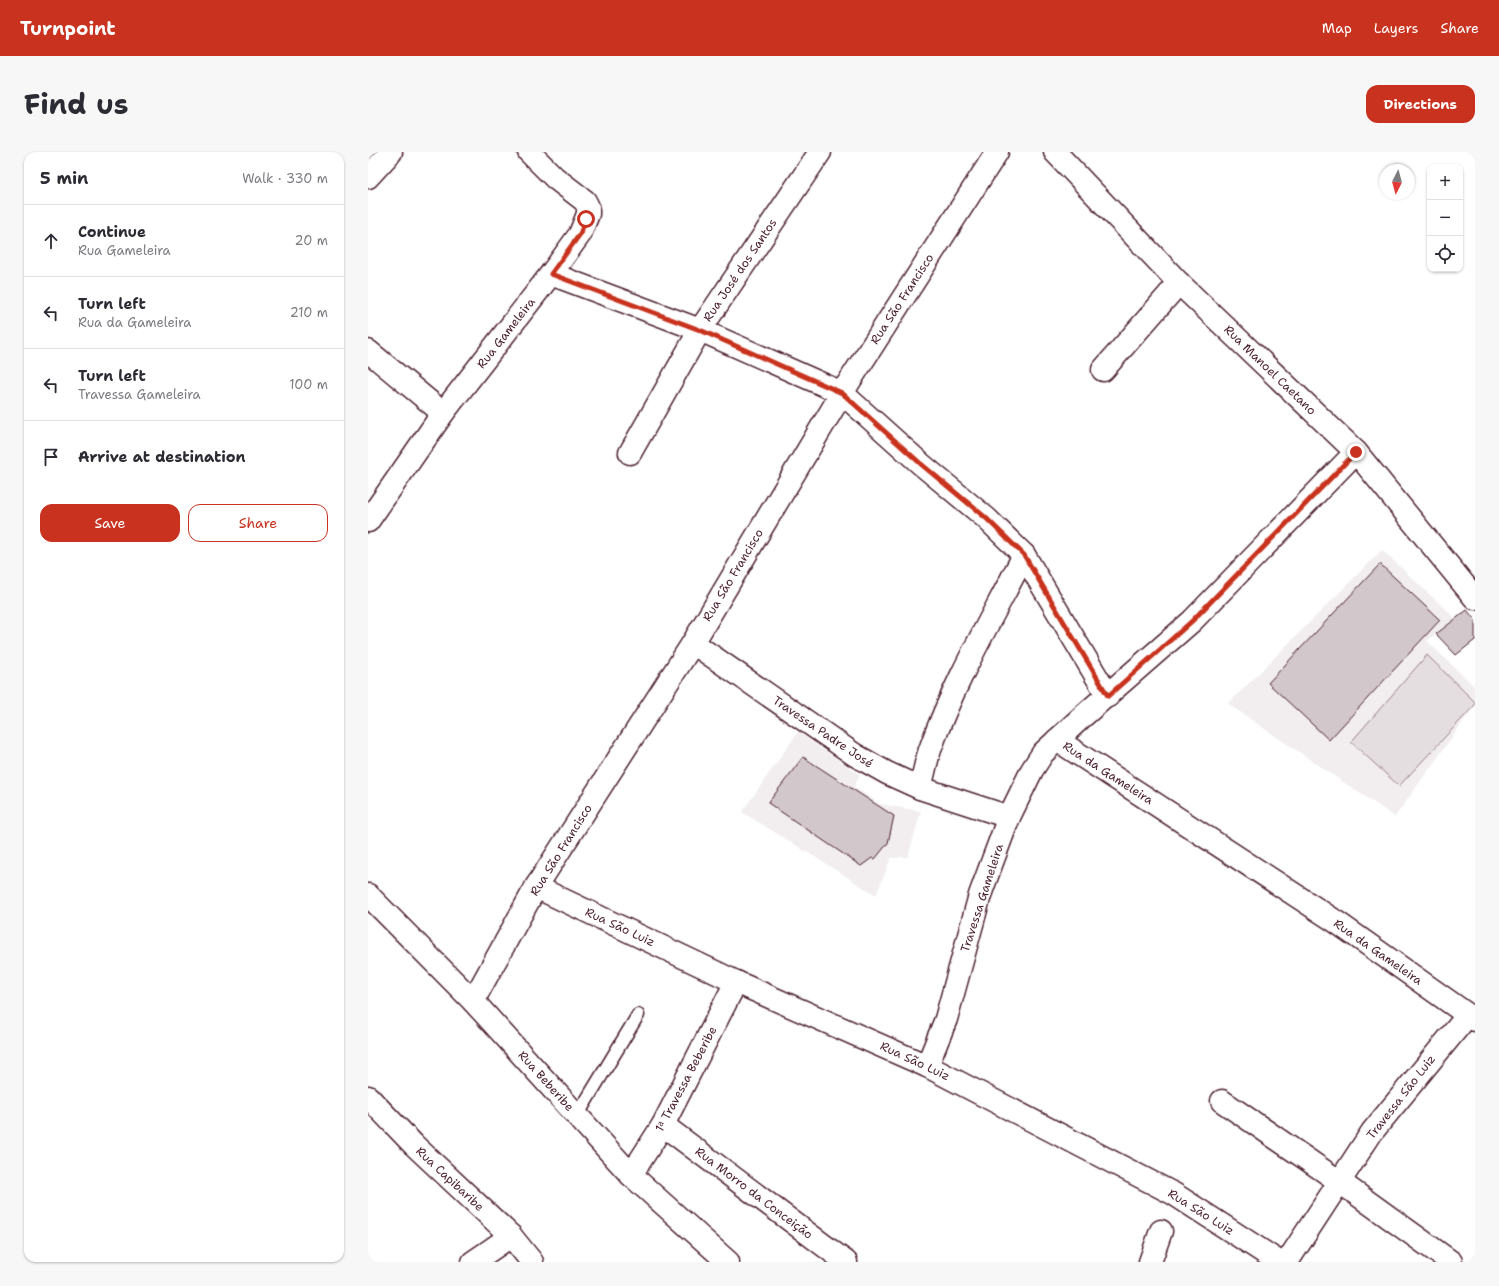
<!DOCTYPE html>
<html lang="en">
<head>
<meta charset="utf-8">
<style>
	:root { --surface:#fff; --page:#f7f7f7; --text:#2b2b33; --muted:#7c7c81; --line:#e1e1e2; --accent:#c8321e }
	body { margin:0; font-family:"Shantell Sans",sans-serif; background:var(--page); color:var(--text) }
	.controls { position:absolute; right:12px; top:12px; display:grid; overflow:hidden; border-radius:8px; box-shadow:0 1px 3px #0004 }
	.controls button { width:36px; height:36px; display:grid; place-items:center; padding:0; border:0; border-bottom:1px solid var(--line); background:var(--surface); color:var(--text); font:20px sans-serif }
	.compass { position:absolute; left:1011px; top:12px; width:36px; height:36px; border-radius:50%; background:var(--surface); box-shadow:0 1px 3px #0004; rotate:186deg }
	.stop { position:absolute; width:12px; height:12px; margin:-9px; border:3px solid #c8321e; border-radius:50%; background:#fff }
	.stop.end { background:#c8321e; border-color:#fff; box-shadow:0 1px 4px #0008 }
	.list { margin:0; padding:0; list-style:none }
	h2 { display:flex; justify-content:space-between; align-items:center; height:52px; margin:0; padding:0 16px; font-size:17px }
	h2 small { font-size:13px; font-weight:400; color:var(--muted) }
	.list li { display:grid; grid-template-columns:26px 1fr auto; gap:12px; align-items:center; box-sizing:border-box; height:72px; padding:0 16px; border-top:1px solid var(--line) }
	.list b { display:block; font-size:15px; white-space:nowrap }
	.list p { margin:0; font-size:13px; white-space:nowrap; color:var(--muted) }
	.list em { font-size:13px; font-style:normal; color:var(--muted) }
	.actions { display:flex; gap:8px; padding:12px 16px }
	.actions a { flex:1; padding:9px 0; border:1px solid var(--accent); border-radius:12px; text-align:center; font-size:14px; color:var(--accent) }
	.actions .main { background:var(--accent); color:#fff }
	.icon { flex:none; width:22px; height:22px; fill:none; stroke:currentColor; stroke-width:2; stroke-linecap:round; stroke-linejoin:round }
	.map { position:relative; flex:none; width:1107px; height:1110px; overflow:hidden; border-radius:12px }
	header { display:flex; align-items:center; gap:24px; box-sizing:border-box; height:56px; padding:0 20px; background:var(--accent); color:#fff }
	header strong { font-size:19px }
	nav { display:flex; gap:22px; margin-inline-start:auto; font-size:14px }
	.intro { display:flex; align-items:center; justify-content:space-between; box-sizing:border-box; height:96px; padding:0 24px }
	h1 { margin:0; font-size:28px }
	.button { padding:10px 18px; border-radius:12px; background:var(--accent); color:#fff; font-size:14px; font-weight:700 }
	main { display:flex; gap:24px; padding:0 24px }
	aside { flex:1; background:var(--surface); border-radius:12px; box-shadow:0 1px 3px #0004 }
	.map>svg:first-child { display:block }
	.built { fill:#f2eeef }
	.green { fill:#e5dee0; stroke:#987e86 }
	.building { fill:#d2c7cb; stroke:#4a1f2b }
	.lines { fill:none; stroke-linecap:round; stroke-linejoin:round }
	.lane-casing { stroke:#4a1f2b; stroke-width:15 }
	.street-casing { stroke:#4a1f2b; stroke-width:25 }
	.lane { stroke:#fff; stroke-width:12 }
	.street { stroke:#fff; stroke-width:22 }
	.route { stroke:#c8321e; stroke-width:5 }
	.labels { text-anchor:middle; dominant-baseline:central; stroke-width:3; stroke-linejoin:round; paint-order:stroke }
	.street-label { font-size:12px; fill:#4a1f2b; stroke:#fff }
</style>
</head>
<body>
<header>
<strong>Turnpoint</strong>
<nav><a>Map</a><a>Layers</a><a>Share</a></nav>
</header>
<div class="intro"><h1>Find us</h1><a class="button">Directions</a></div>
<main>
<aside>
<h2>5 min<small>Walk · 330 m</small></h2>
<ul class="list">
<li><svg class="icon" aria-label="ahead" viewBox="0 0 24 24"><path d="M12 20V5M6 11l6-6 6 6"/></svg><div><b>Continue</b><p>Rua Gameleira</p></div><em>20 m</em></li>
<li><svg class="icon" aria-label="left" viewBox="0 0 24 24"><path d="M17 20v-9H6M10 6l-5 5 5 5"/></svg><div><b>Turn left</b><p>Rua da Gameleira</p></div><em>210 m</em></li>
<li><svg class="icon" aria-label="left" viewBox="0 0 24 24"><path d="M17 20v-9H6M10 6l-5 5 5 5"/></svg><div><b>Turn left</b><p>Travessa Gameleira</p></div><em>100 m</em></li>
<li><svg class="icon" aria-label="arrive" viewBox="0 0 24 24"><path d="M6 21V4h12l-3 4 3 4H6"/></svg><div><b>Arrive at destination</b></div></li>
</ul>
<div class="actions"><a class="main">Save</a><a>Share</a></div>
</aside>
<div class="map">
<svg width="1107" height="1110" viewBox="0 0 1107 1110">
	<rect width="100%" height="100%" fill="#fff"/>
	<filter id="ink" filterUnits="userSpaceOnUse"><feTurbulence type="fractalNoise" baseFrequency=".025" numOctaves="2"/><feDisplacementMap in="SourceGraphic" scale="8" xChannelSelector="R" yChannelSelector="G"/><feConvolveMatrix kernelMatrix="1 2 1 2 8 2 1 2 1" color-interpolation-filters="sRGB"/></filter>
	<g filter="url(#ink)">
		<g class="built">
			<path d="M1014,398l73,68 -28,23 48,46v18l-80,112 -167,-113z"/>
			<path d="M430,580l62,43 -6,12 26,17 41,7 -13,46 -17,1 -15,37 -134,-83z"/>
		</g>
		<path class="green" d="M1059,503l48,47v3l-76,81 -48,-44z"/>
		<g class="building">
			<path d="M1012,412l60,56 -111,120 -61,-57z"/>
			<path d="M1099,458l8,10v20l-19,15 -20,-21z"/>
			<path d="M435,605l91,59 -6,27 -13,16 -3,-1 -11,8 -93,-63z"/>
		</g>
		<g class="lines">
			<defs>
				<path id="lane" d="M209,964l61,-101"/>
				<g id="street">
					<path d="M687,0l124,131 177,169 119,146"/>
					<path d="M0,25l23,-25"/>
					<path d="M183,122l149,56 142,63 79,71 65,54 38,37 84,141"/>
					<path d="M0,199l75,62"/>
					<path d="M735,218l76,-87"/>
					<path d="M262,301l70,-123 120,-178"/>
					<path d="M0,369l75,-108 108,-139 29,-40 8,-20v-7l-3,-6 -30,-23 -26,-26"/>
					<path d="M325,491l162,112 32,18 33,15 89,29"/>
					<path d="M689,588l278,181 140,99"/>
					<path d="M552,636c4,-14 6,-28 11,-41 24,-67 61,-129 93,-192"/>
					<path d="M168,735l200,95 191,84 247,128 105,68"/>
					<path d="M0,743l105,106 158,174 97,87"/>
					<path d="M105,849l63,-114 157,-244 149,-250 155,-241"/>
					<path d="M559,914l19,-47 34,-124 11,-30 18,-48 23,-47 11,-17 39,-36 110,-96 164,-169"/>
					<path d="M0,945l46,48 97,91 21,26"/>
					<path d="M854,949l118,81 111,80"/>
					<path d="M295,973l183,137"/>
					<path d="M263,1023l32,-50 73,-143"/>
					<path d="M105,1110l38,-26"/>
					<path d="M782,1110l11,-31"/>
					<path d="M919,1110l85,-130 96,-117"/>
				</g>
			</defs>
			<use href="#lane" class="lane-casing"/>
			<use href="#street" class="street-casing"/>
			<use href="#lane" class="lane"/>
			<use href="#street" class="street"/>
		</g>
	</g>
	<g class="lines" filter="url(#ink)">
		<path class="route" d="M218,67l-6,15 -29,40 149,56 142,63 79,71 65,54 38,37 84,141 84,-75 164,-169"/>
	</g>
	<g class="labels">
		<g class="street-label">
			<text transform="translate(372 118) rotate(-56)">Rua José dos Santos</text>
			<text transform="translate(534 147) rotate(-57)">Rua São Francisco</text>
			<text transform="translate(138 181) rotate(-52)">Rua Gameleira</text>
			<text transform="translate(902 218) rotate(44)">Rua Manoel Caetano</text>
			<text transform="translate(365 423) rotate(-59)">Rua São Francisco</text>
			<text transform="translate(455 580) rotate(34)">Travessa Padre José</text>
			<text transform="translate(740 621) rotate(33)">Rua da Gameleira</text>
			<text transform="translate(193 698) rotate(-58)">Rua São Francisco</text>
			<text transform="translate(614 746) rotate(-72)">Travessa Gameleira</text>
			<text transform="translate(252 775) rotate(25)">Rua São Luiz</text>
			<text transform="translate(1010 800) rotate(35)">Rua da Gameleira</text>
			<text transform="translate(547 909) rotate(25)">Rua São Luiz</text>
			<text transform="translate(318 927) rotate(-62)">1ᵃ Travessa Beberibe</text>
			<text transform="translate(178 929) rotate(48)">Rua Beberibe</text>
			<text transform="translate(1033 945) rotate(-52)">Travessa São Luiz</text>
			<text transform="translate(82 1027) rotate(43)">Rua Capibaribe</text>
			<text transform="translate(386 1041) rotate(37)">Rua Morro da Conceição</text>
			<text transform="translate(833 1060) rotate(32)">Rua São Luiz</text>
		</g>
	</g>
</svg>
<div class="controls">
<button>+</button>
<button>−</button>
<button><svg class="icon" aria-label="locate" viewBox="0 0 24 24"><circle cx="12" cy="12" r="6"/><path d="M12 2v4M12 18v4M2 12h4M18 12h4"/></svg></button>
</div>
<svg class="compass" viewBox="-18 -18 36 36"><path d="M0-13l5 13h-10z" fill="#e53935"/><path d="M0 13l5-13h-10z" fill="#7c7c81"/></svg>
<div class="stop" style="left:218px;top:67px"></div>
<div class="stop end" style="left:988px;top:300px"></div>
</div>
</main>
</body>
</html>
